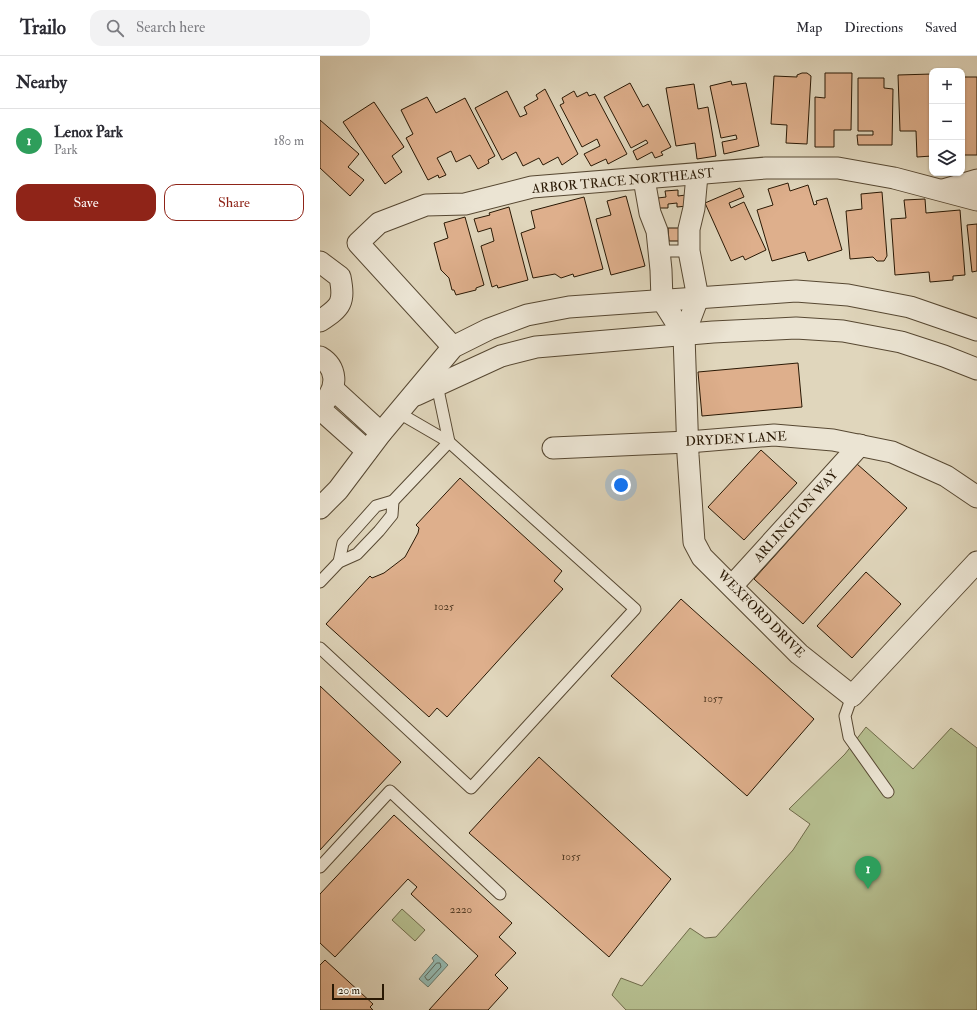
<!DOCTYPE html>
<html lang="en">
<head>
<meta charset="utf-8">
<style>
	:root { --surface:#fff; --page:#f2f2f3; --text:#2b2b33; --muted:#7c7c81; --line:#e1e1e2; --accent:#8f2418 }
	body { margin:0; font-family:"IM FELL Double Pica",serif; background:var(--page); color:var(--text) }
	.controls { position:absolute; right:12px; top:12px; display:grid; overflow:hidden; border-radius:8px; box-shadow:0 1px 3px #0004 }
	.controls button { width:36px; height:36px; display:grid; place-items:center; padding:0; border:0; border-bottom:1px solid var(--line); background:var(--surface); color:var(--text); font:20px sans-serif }
	.scale { position:absolute; left:12px; bottom:10px; width:52px; box-sizing:border-box; padding-left:4px; border:2px solid #291804; border-top:0; font-size:11px; line-height:14px; white-space:nowrap; color:#291804; -webkit-text-stroke:3px #ebe4d3; paint-order:stroke }
	.you { position:absolute; left:301px; top:429px; width:14px; height:14px; margin:-10px; border:3px solid #fff; border-radius:50%; background:#1a73e8; box-shadow:0 0 0 6px #1a73e833 }
	.badge { display:grid; place-items:center; width:26px; height:26px; border-radius:50%; background:var(--accent); color:#fff; font-size:13px; font-weight:700 }
	.pin { position:absolute; translate:-50% -33px; filter:drop-shadow(0 1px 2px #0008) }
	.pin::after { content:''; position:absolute; top:21px; width:14px; height:12px; background:inherit; clip-path:polygon(0 0,100% 0,50% 100%) }
	.list { margin:0; padding:0; list-style:none }
	h2 { display:flex; justify-content:space-between; align-items:center; height:52px; margin:0; padding:0 16px; font-size:17px }
	h2 small { font-size:13px; font-weight:400; color:var(--muted) }
	.list li { display:grid; grid-template-columns:26px 1fr auto; gap:12px; align-items:center; box-sizing:border-box; height:64px; padding:0 16px; border-top:1px solid var(--line) }
	.list b { display:block; font-size:15px; white-space:nowrap }
	.list p { margin:0; font-size:13px; white-space:nowrap; color:var(--muted) }
	.list em { font-size:13px; font-style:normal; color:var(--muted) }
	.actions { display:flex; gap:8px; padding:12px 16px }
	.actions a { flex:1; padding:9px 0; border:1px solid var(--accent); border-radius:12px; text-align:center; font-size:14px; color:var(--accent) }
	.actions .main { background:var(--accent); color:#fff }
	.icon { flex:none; width:22px; height:22px; fill:none; stroke:currentColor; stroke-width:2; stroke-linecap:round; stroke-linejoin:round }
	.map { position:relative; flex:none; width:657px; height:954px; overflow:hidden }
	header { display:flex; align-items:center; gap:24px; box-sizing:border-box; height:56px; padding:0 20px; background:var(--surface); border-bottom:1px solid var(--line) }
	header strong { font-size:19px }
	nav { display:flex; gap:22px; margin-inline-start:auto; font-size:14px }
	.search { width:280px; height:36px; background:var(--page); display:flex; align-items:center; gap:10px; box-sizing:border-box; padding:0 14px; border-radius:12px; color:var(--muted); font-size:15px }
	main { display:flex }
	aside { flex:1; background:var(--surface) }
	.map>svg:first-child { display:block }
	.green { fill:#b5bd8e; stroke:#6f6a49 }
	.water { fill:#94b9b1; stroke:#69796c }
	.lines { fill:none; stroke-linecap:round; stroke-linejoin:round }
	.shore { stroke:#5e685a; stroke-width:1 }
	.building { fill:#deaf8c; stroke:#291804 }
	.lane-casing { stroke:#574832; stroke-width:13 }
	.street-casing { stroke:#574832; stroke-width:23 }
	.lane { stroke:#ebe4d3; stroke-width:11 }
	.street { stroke:#ebe4d3; stroke-width:21 }
	.labels { text-anchor:middle; dominant-baseline:central; stroke-width:3; stroke-linejoin:round; paint-order:stroke }
	.number-label { font-size:11px; fill:#563e26 }
	.street-label { font-size:13px; fill:#291804; stroke:#ebe4d3 }
</style>
</head>
<body>
<header>
<strong>Trailo</strong>
<div class="search"><svg class="icon" aria-label="search" viewBox="0 0 24 24"><circle cx="10" cy="10" r="6"/><path d="M15 15l6 6"/></svg>Search here</div>
<nav><a>Map</a><a>Directions</a><a>Saved</a></nav>
</header>
<main>
<aside>
<h2>Nearby<small></small></h2>
<ul class="list">
<li><span class="badge" style="background:#2e9e5b">1</span><div><b>Lenox Park</b><p>Park</p></div><em>180 m</em></li>
</ul>
<div class="actions"><a class="main">Save</a><a>Share</a></div>
</aside>
<div class="map">
<svg width="657" height="954" viewBox="0 0 657 954">
	<rect width="100%" height="100%" fill="#e0d6bc"/>
	<filter id="stains"><feTurbulence type="fractalNoise" baseFrequency=".005" numOctaves="4"/><feColorMatrix values="0 0 0 0 .2 0 0 0 0 .09 0 0 0 0 .02 0 0 0 .5 -.17"/></filter>
	<radialGradient id="worn" r=".72"><stop offset=".6" stop-color="#630" stop-opacity="0"/><stop offset="1" stop-color="#630" stop-opacity=".3"/></radialGradient>
	<g class="green">
		<path d="M546,671l47,42 38,-41 26,20v262h-351l-14,-15 9,-17 21,8 48,-58 15,10 11,-1 77,-87 17,-26 -21,-15 56,-55z"/>
		<path d="M82,853l23,21 -10,11 -23,-21z"/>
	</g>
	<path class="water" d="M116,898l12,11 -20,22 -9,-8 15,-18 -2,-3z"/>
	<g class="lines">
		<path class="shore" d="M117,907h3l1,4 -12,13h-2l-2,-3z"/>
	</g>
	<g class="building">
		<path d="M482,17h5l4,3 -4,68 -21,-1 1,-18 -16,-1 3,-48 23,1v-2z"/>
		<path d="M505,17h27l-1,57h-17v17h-19v-50l10,1z"/>
		<path d="M612,18v82l-15,1 -1,-26h-16l-2,-56z"/>
		<rect x="642" y="21" width="15" height="78"/>
		<path d="M538,22h26v10l9,1 -1,56h-34l-1,-10h16v-4h-15z"/>
		<path d="M411,25l1,4 14,-2 13,63 -35,8 -2,-12 15,-3 -1,-4 -15,3 -11,-52z"/>
		<path d="M310,27l13,24 5,-3 23,43 -10,5 2,3 -8,3 -3,-6 -15,8 -4,-9 15,-8 -2,-3 -15,8 -27,-51z"/>
		<path d="M374,28l4,25 10,-2 8,49 -19,3 -2,-16 -19,3 -10,-58z"/>
		<path d="M225,33l33,65 -16,11 -4,-8 -15,8 -4,-7 -16,8 -7,-14 -14,8 -27,-52 32,-17 13,26 7,-3 -3,-7 14,-8 -2,-4z"/>
		<path d="M254,35l3,6 10,-5 2,4 6,-2 32,60 -19,10 -2,-5 -15,7 -7,-12 16,-8 -3,-7 -15,8 -22,-42 4,-2 -2,-5z"/>
		<path d="M107,41l9,16 29,-15 30,58 -7,4 1,3 -11,6 -8,-14 -14,7 -5,-11 -14,7 9,17 -7,3 -1,-3 -10,5 -22,-42 7,-4 -12,-24z"/>
		<path d="M54,46l30,45 -12,9 10,16 -17,12 -42,-62z"/>
		<path d="M0,64l39,34 -11,13 16,13 -14,16 -30,-28z"/>
		<path d="M468,127l2,8 18,-6 6,20 3,-1 -1,-3 11,-3 15,52 -34,11 -3,-9 -33,9 -15,-51 16,-5 -5,-16z"/>
		<path d="M420,132l4,9 -15,6 2,5 13,-6 22,48 -21,10 -2,-4 -12,5 -26,-58z"/>
		<path d="M358,134v6l8,-1 1,11 -10,1v-4l-9,1v4h-9l-1,-10 8,-1 -1,-6z"/>
		<path d="M562,136l5,64 -3,5h-7l-4,-4 -23,2 -4,-48 16,-2 -1,-15z"/>
		<path d="M306,140l19,70 -34,9 -15,-56 15,-4 -4,-14z"/>
		<path d="M264,141l19,72 -29,8 -1,-3 -12,4 -6,-4 -22,4 -12,-45 14,-5 -4,-17z"/>
		<path d="M605,143l1,14 34,-3 5,65 -12,1v4l-23,2 -1,-10 -34,3 -4,-56 15,-1 -2,-18z"/>
		<path d="M189,151l19,73 -30,8 -1,-3 -5,2 -11,-41 13,-5 -3,-13 -13,4 -4,-13 16,-4 -1,-2z"/>
		<path d="M145,161l19,68 -8,3v2l-20,5 -2,-5h-2l-3,-12 -8,-8 -7,-27 14,-5 -4,-15z"/>
		<path d="M657,168v47l-5,1 -5,-47z"/>
		<path d="M348,172h12v13h-11z"/>
		<path d="M478,307l4,44 -100,9 -4,-44z"/>
		<path d="M441,394l36,33 -53,57 -36,-33z"/>
		<path d="M537,408l50,44 -104,116 -49,-45z"/>
		<path d="M140,422l102,93 -8,10 9,8 -116,128 -10,-9 -8,9 -103,-93 44,-48 2,2 12,-5 21,-16 13,-24 1,-5 -3,-3z"/>
		<path d="M546,516l35,32 -49,54 -35,-32z"/>
		<path d="M361,543l133,120 -67,77 -136,-120z"/>
		<path d="M0,630l81,76 -81,88z"/>
		<path d="M219,701l132,122 -62,78 -140,-124z"/>
		<path d="M74,759l118,108 -13,14 17,16 -21,22 13,13 -20,22h-59l49,-54 -67,-62 6,-7 -9,-8 -73,78 -15,-14v-49z"/>
		<path d="M5,904l48,44 -3,3 3,3h-53v-45z"/>
	</g>
	<g class="lines">
		<defs>
			<g id="lane">
				<path d="M340,195h29"/>
				<path d="M117,329l12,57"/>
				<path d="M19,506l4,-19 33,-37 17,-5 56,-59"/>
				<path d="M0,526l19,-20 18,-8 22,-23 13,-16 1,-14"/>
				<path d="M0,592l151,140 164,-179 -186,-167 -50,-29"/>
				<path d="M532,640l-7,20 4,21 39,55"/>
				<path d="M0,811l70,-76 110,103"/>
			</g>
			<g id="street">
				<path d="M377,119l-3,33 -5,21v22l9,47 -14,37 4,120 6,87 8,15 97,97 53,42 125,-134"/>
				<path d="M324,123l6,34 7,18 4,39 1,30 22,35"/>
				<path d="M623,134l34,-10"/>
				<path d="M0,206l20,15c5,26 1,30 -20,44"/>
				<path d="M133,291l-95,-104 21,-20 47,-18 39,-1 67,-17 234,-19h72l56,10 83,22"/>
				<path d="M0,301c17,10 18,30 5,44"/>
				<path d="M13,333l48,44"/>
				<path d="M96,339l85,-39 35,-9 177,-15 83,-4 47,3 58,11 43,14 33,13"/>
				<path d="M0,353l47,42"/>
				<path d="M233,392l135,-6 86,-7 59,5 59,12 54,24 31,21"/>
				<path d="M0,452l18,-18 43,-57 72,-86 36,-18 38,-14 42,-8 227,-16 52,4 62,12 67,23"/>
				<path d="M412,530l128,-141"/>
			</g>
		</defs>
		<use href="#lane" class="lane-casing"/>
		<use href="#street" class="street-casing"/>
		<use href="#lane" class="lane"/>
		<use href="#street" class="street"/>
	</g>
	<g class="labels">
		<g class="number-label">
			<text x="124" y="550">1025</text>
			<text x="393" y="642">1057</text>
			<text x="251" y="800">1055</text>
			<text x="141" y="853">2220</text>
		</g>
		<g class="street-label">
			<text transform="translate(303 125) rotate(-5)">ARBOR TRACE NORTHEAST</text>
			<text transform="translate(416 383) rotate(-3)">DRYDEN LANE</text>
			<text transform="translate(476 460) rotate(-48)">ARLINGTON WAY</text>
			<text transform="translate(441 558) rotate(45)">WEXFORD DRIVE</text>
		</g>
	</g>
	<rect width="100%" height="100%" filter="url(#stains)"/>
	<rect width="100%" height="100%" fill="url(#worn)"/>
</svg>
<div class="controls">
<button>+</button>
<button>−</button>
<button><svg class="icon" aria-label="layers" viewBox="0 0 24 24"><path d="M12 4l9 5-9 5-9-5zM3 14l9 5 9-5"/></svg></button>
</div>
<div class="scale">20 m</div>
<div class="you"></div>
<div class="pin badge" style="left:548px;top:833px;background:#2e9e5b">1</div>
</div>
</main>
</body>
</html>
